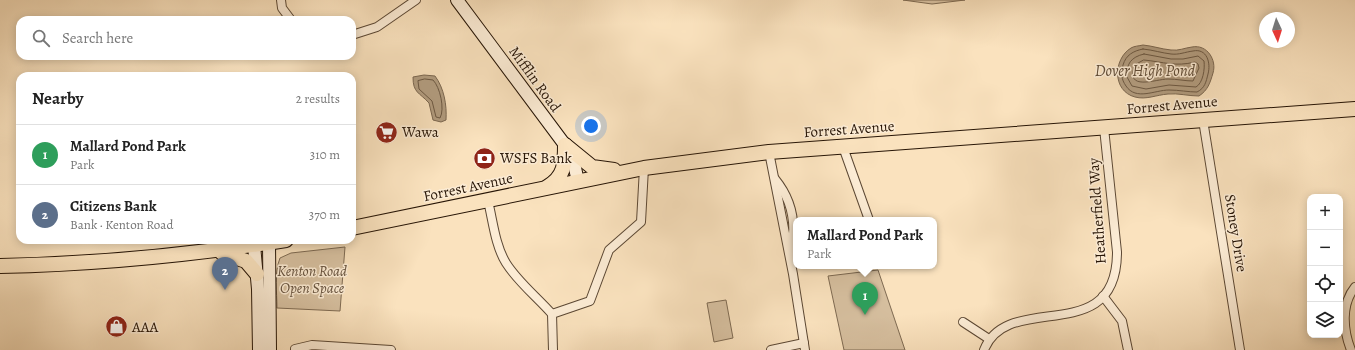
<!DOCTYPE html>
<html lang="en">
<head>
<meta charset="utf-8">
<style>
	:root { --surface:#fff; --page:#f6f6f6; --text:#222; --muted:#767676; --line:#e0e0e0; --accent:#ea580c }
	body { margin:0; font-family:Alegreya,serif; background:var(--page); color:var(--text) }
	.controls { position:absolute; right:12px; bottom:12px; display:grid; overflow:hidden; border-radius:8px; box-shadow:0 2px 10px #0003 }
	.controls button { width:36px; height:36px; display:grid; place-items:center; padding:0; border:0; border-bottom:1px solid var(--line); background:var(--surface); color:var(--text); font:20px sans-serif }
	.compass { position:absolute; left:1259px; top:12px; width:36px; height:36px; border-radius:50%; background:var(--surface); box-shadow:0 2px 10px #0003; rotate:176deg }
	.you { position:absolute; left:591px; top:126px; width:14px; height:14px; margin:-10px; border:3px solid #fff; border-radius:50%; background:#1a73e8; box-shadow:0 0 0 6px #1a73e833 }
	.badge { display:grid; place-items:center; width:26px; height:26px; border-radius:50%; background:var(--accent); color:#fff; font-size:13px; font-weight:700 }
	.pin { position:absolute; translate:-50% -33px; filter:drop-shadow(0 1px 2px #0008) }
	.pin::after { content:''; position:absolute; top:21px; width:14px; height:12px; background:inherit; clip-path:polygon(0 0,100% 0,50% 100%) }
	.popup { position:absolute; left:793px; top:217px; width:144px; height:52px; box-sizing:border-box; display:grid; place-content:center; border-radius:8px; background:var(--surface); filter:drop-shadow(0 1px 3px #0005); font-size:13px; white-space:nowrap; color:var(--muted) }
	.popup b { font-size:15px; color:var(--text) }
	.popup::after { content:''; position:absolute; left:50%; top:100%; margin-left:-8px; border:8px solid transparent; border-top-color:var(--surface) }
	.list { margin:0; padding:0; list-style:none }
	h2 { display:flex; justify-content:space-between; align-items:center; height:52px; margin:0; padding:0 16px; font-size:17px }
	h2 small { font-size:13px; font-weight:400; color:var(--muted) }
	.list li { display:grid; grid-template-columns:26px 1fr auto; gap:12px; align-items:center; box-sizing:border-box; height:60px; padding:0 16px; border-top:1px solid var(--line) }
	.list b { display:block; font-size:15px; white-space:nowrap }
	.list p { margin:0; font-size:13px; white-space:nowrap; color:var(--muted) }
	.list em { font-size:13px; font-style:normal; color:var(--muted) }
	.icon { flex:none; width:22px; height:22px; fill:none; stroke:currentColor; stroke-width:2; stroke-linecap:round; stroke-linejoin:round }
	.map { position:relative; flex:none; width:1355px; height:350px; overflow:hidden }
	.search { position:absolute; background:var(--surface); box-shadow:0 2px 10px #0003; left:16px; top:16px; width:340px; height:44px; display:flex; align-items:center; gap:10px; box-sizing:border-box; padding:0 14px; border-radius:12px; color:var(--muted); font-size:15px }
	.panel { position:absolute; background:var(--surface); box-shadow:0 2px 10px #0003; left:16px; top:72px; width:340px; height:172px; border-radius:12px }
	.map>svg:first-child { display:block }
	.green { fill:#d6bf9f; stroke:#7e6a52 }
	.water { fill:#b29c7f; stroke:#7a664f }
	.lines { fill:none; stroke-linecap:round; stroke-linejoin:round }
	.shore { stroke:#6c5842; stroke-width:1 }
	.minor-casing { stroke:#5c4834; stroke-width:10 }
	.secondary-casing { stroke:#271506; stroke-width:14 }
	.trunk-casing { stroke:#271506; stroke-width:16 }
	.minor { stroke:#fcecd5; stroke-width:8 }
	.secondary { stroke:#fcecd5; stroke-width:12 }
	.trunk { stroke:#fae2be; stroke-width:14 }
	.labels { text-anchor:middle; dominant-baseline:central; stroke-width:3; stroke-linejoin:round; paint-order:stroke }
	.street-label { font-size:15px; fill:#271506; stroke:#fcecd5 }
	.poi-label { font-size:15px; fill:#271506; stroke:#fcecd5; text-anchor:start }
	.park-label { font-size:15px; font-style:italic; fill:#64503c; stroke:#fcecd5 }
	.water-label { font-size:16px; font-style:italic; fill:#5f4b36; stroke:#fcecd5 }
</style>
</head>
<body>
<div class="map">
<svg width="1355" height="350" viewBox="0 0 1355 350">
	<rect width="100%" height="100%" fill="#fae2be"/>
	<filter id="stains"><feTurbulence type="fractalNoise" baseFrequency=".005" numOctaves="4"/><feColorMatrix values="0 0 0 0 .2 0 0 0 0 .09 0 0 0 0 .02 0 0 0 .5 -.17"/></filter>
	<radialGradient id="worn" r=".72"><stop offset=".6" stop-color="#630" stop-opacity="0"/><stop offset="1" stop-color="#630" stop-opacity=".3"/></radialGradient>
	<g class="green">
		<path d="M903,0h62l-33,4z"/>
		<path d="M345,247l-5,64 -63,-3c0,-16 -3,-35 3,-50l11,-5z"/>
		<path d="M878,270l27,80h-61l-16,-74z"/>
		<path d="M726,300l7,38 -19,4 -7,-39z"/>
	</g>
	<g class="water">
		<path d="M1143,45c10,1 18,4 28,5 8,1 13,-2 21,-3 15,-3 25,13 21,26 -3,10 -5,17 -14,23 -11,0 -21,-3 -31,-2 -12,1 -22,6 -33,3 -23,-6 -22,-38 -4,-49 3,-2 8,-2 12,-3z"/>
		<path d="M424,75l11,1c9,12 12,29 11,44l-5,2 -8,-2 -4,-17c-10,-11 -16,-10 -16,-26z"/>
	</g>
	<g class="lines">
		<g class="shore">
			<path d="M1143,49c10,1 19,4 28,5 8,1 14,-2 22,-3 14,-3 18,12 15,23 -2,8 -3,14 -11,18 -9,0 -18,-2 -28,-2 -14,0 -33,11 -43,-4 -5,-7 -5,-13 -3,-21 3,-10 10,-14 20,-16z"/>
			<path d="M1144,54l27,5h12l15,-3 6,5c1,8 -1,22 -8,26l-27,-2 -23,4 -14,-3 -5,-9c-1,-13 4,-20 17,-23z"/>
			<path d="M1144,60c20,2 31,7 51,2l3,2 1,4 -6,13c-8,0 -16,-2 -25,-2 -12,0 -44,13 -33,-14z"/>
			<path d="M425,79l8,1c7,7 12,29 7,38l-4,-1 -4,-16 -13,-12 -1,-8z"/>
		</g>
		<defs>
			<g id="minor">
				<path d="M281,0l1,8 9,12"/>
				<path d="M352,35l25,-8 39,-27"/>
				<path d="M1203,120l37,230"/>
				<path d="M843,147l26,73"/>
				<path d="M769,152l24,122 12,76"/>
				<path d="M775,179c18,22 22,48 15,75"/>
				<path d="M488,201c5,20 7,44 18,62 12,19 31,34 46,51l1,36"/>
				<path d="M1103,296l19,25 6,29"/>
				<path d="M552,314l38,-13 19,-51 32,-28 3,-54"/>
				<path d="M963,322l26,17"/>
				<path d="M295,349l17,-4 79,5"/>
				<path d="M771,350l33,-7"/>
				<path d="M984,350c24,-61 133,0 133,-98l-13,-124"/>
				<path d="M1351,350c-8,-20 -10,-46 4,-63"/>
			</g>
			<g id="secondary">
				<path d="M457,0l108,145 9,18 4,19"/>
				<path d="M269,243l1,107"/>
				<path d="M254,245l4,44 1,61"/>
			</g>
			<g id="trunk">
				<path d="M565,145l27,22 22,3"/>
				<path d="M547,187c18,-10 18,-24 18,-42"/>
				<path d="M352,228l292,-60 125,-16 586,-43"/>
				<path d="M222,253l24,8 11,13"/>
				<path d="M0,266c96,-2 191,-11 286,-26"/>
			</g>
		</defs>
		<use href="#minor" class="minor-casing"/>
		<use href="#secondary" class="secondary-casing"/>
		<use href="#trunk" class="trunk-casing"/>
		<use href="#minor" class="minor"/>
		<use href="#secondary" class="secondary"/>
		<use href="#trunk" class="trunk"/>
	</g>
	<defs>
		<symbol id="supermarket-disc" viewBox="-11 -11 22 22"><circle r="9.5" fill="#8f2418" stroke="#fcecd5"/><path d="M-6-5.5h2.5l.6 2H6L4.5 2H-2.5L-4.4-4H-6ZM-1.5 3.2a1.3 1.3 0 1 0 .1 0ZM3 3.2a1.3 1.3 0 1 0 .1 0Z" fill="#fff"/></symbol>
		<symbol id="bank-disc" viewBox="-11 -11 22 22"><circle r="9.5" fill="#8f2418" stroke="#fcecd5"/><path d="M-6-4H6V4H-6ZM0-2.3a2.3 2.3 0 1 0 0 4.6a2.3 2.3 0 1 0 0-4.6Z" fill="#fff"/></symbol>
		<symbol id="shop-disc" viewBox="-11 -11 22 22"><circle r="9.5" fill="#8f2418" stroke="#fcecd5"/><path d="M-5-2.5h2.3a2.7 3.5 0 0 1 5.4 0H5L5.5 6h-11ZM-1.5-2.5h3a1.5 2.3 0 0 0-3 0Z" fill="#fff"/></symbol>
	</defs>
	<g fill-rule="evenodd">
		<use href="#supermarket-disc" x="374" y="120" width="25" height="25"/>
		<use href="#bank-disc" x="472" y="146" width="25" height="25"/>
		<use href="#shop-disc" x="104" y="314" width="25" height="25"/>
	</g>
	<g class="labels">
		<g class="street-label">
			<text transform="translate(535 79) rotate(54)">Mifflin Road</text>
			<text transform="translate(1172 105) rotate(-5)">Forrest Avenue</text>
			<text transform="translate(849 129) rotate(-4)">Forrest Avenue</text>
			<text transform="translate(468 187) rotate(-12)">Forrest Avenue</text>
			<text transform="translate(1097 211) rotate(-94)">Heatherfield Way</text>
			<text transform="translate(1236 233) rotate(81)">Stoney Drive</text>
		</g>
		<g class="poi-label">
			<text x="402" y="132">Wawa</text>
			<text x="500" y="158">WSFS Bank</text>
			<text x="132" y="327">AAA</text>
		</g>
		<g class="park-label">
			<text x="312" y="271">Kenton Road<tspan x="312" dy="17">Open Space</tspan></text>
		</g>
		<g class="water-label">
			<text x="1145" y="71">Dover High Pond</text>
		</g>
	</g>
	<rect width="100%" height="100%" filter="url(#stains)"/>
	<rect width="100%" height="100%" fill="url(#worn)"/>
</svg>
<div class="controls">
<button>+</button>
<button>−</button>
<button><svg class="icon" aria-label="locate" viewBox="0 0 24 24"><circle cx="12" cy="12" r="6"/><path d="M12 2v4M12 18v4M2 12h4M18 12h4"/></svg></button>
<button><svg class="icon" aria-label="layers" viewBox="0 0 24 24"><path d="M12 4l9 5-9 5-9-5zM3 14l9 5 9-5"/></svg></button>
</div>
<svg class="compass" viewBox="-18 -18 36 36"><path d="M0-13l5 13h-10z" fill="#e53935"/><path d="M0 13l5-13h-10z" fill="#767676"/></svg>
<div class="you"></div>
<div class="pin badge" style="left:865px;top:315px;background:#2e9e5b">1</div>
<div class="popup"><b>Mallard Pond Park</b>Park</div>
<div class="pin badge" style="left:225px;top:290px;background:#5c6f8a">2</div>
<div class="search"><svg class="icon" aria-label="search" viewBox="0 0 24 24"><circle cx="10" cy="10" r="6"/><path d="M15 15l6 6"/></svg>Search here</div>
<section class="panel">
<h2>Nearby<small>2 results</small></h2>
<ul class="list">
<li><span class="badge" style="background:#2e9e5b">1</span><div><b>Mallard Pond Park</b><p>Park</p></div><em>310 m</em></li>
<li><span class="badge" style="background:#5c6f8a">2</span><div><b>Citizens Bank</b><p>Bank · Kenton Road</p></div><em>370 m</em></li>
</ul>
</section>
</div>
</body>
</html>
